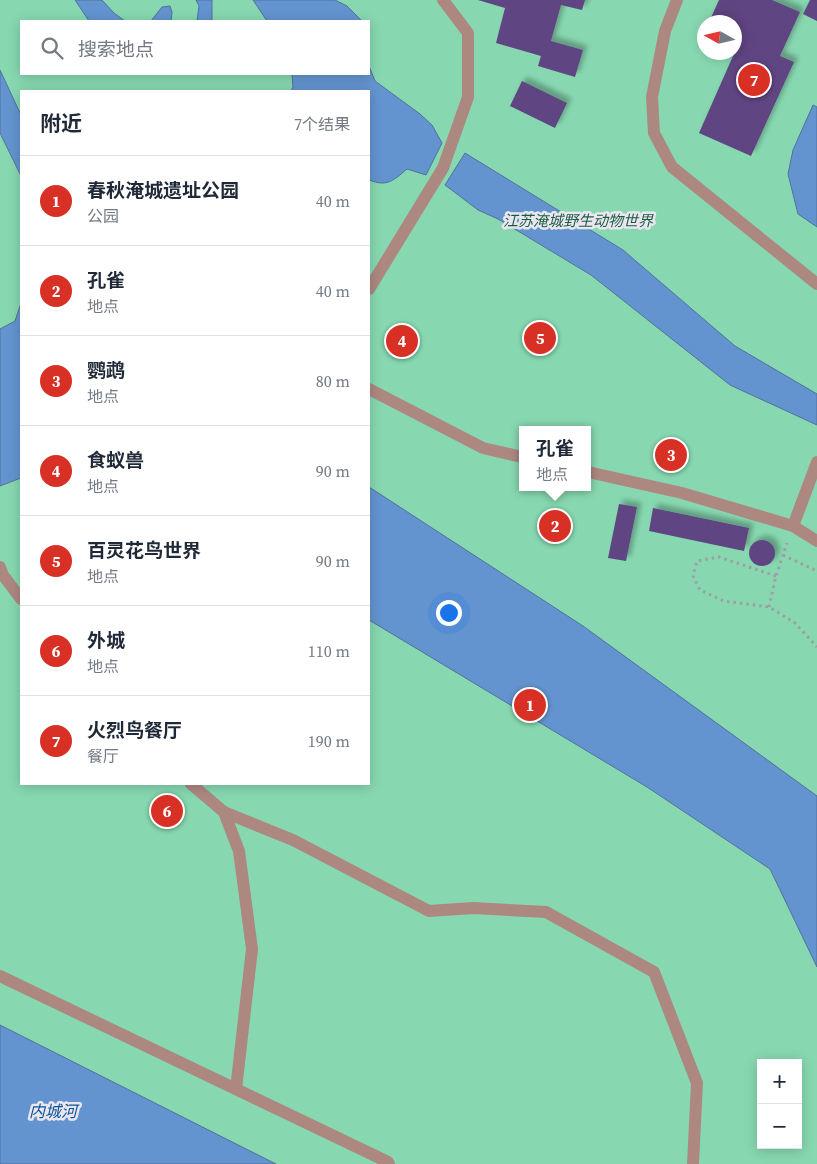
<!DOCTYPE html>
<html lang="zh">
<head>
<meta charset="utf-8">
<style>
	:root { --surface:#fff; --page:#f2f2f3; --text:#1f2937; --muted:#747a83; --line:#e0e1e3; --accent:#d93025 }
	body { margin:0; font-family:"Source Serif 4","Noto Sans SC",serif; background:var(--page); color:var(--text) }
	.controls { position:absolute; right:15px; bottom:15px; display:grid; overflow:hidden; border-radius:0px; box-shadow:0 2px 12px #0003 }
	.controls button { width:45px; height:45px; display:grid; place-items:center; padding:0; border:0; border-bottom:1px solid var(--line); background:var(--surface); color:var(--text); font:25px sans-serif }
	.compass { position:absolute; left:697px; top:15px; width:45px; height:45px; border-radius:50%; background:var(--surface); box-shadow:0 2px 12px #0003; rotate:278deg }
	.you { position:absolute; left:448px; top:612px; width:18px; height:18px; margin:-12px; border:4px solid #fff; border-radius:50%; background:#1a73e8; box-shadow:0 0 0 8px #1a73e833 }
	.badge { display:grid; place-items:center; width:32px; height:32px; border-radius:50%; background:var(--accent); color:#fff; font-size:16px; font-weight:700 }
	.pin { position:absolute; translate:-50% -50%; border:2px solid #fff; box-shadow:0 1px 5px #0006 }
	.popup { position:absolute; left:519px; top:426px; width:72px; height:65px; box-sizing:border-box; display:grid; place-content:center; border-radius:0px; background:var(--surface); filter:drop-shadow(0 1px 4px #0005); font-size:16px; white-space:nowrap; color:var(--muted) }
	.popup b { font-size:19px; color:var(--text) }
	.popup::after { content:''; position:absolute; left:50%; top:100%; margin-left:-10px; border:10px solid transparent; border-top-color:var(--surface) }
	.list { margin:0; padding:0; list-style:none }
	h2 { display:flex; justify-content:space-between; align-items:center; height:65px; margin:0; padding:0 20px; font-size:21px }
	h2 small { font-size:16px; font-weight:400; color:var(--muted) }
	.list li { display:grid; grid-template-columns:32px 1fr auto; gap:15px; align-items:center; box-sizing:border-box; height:90px; padding:0 20px; border-top:1px solid var(--line) }
	.list b { display:block; font-size:19px; white-space:nowrap }
	.list p { margin:0; font-size:16px; white-space:nowrap; color:var(--muted) }
	.list em { font-size:16px; font-style:normal; color:var(--muted) }
	.icon { flex:none; width:28px; height:28px; fill:none; stroke:currentColor; stroke-width:2; stroke-linecap:round; stroke-linejoin:round }
	.map { position:relative; flex:none; width:817px; height:1164px; overflow:hidden }
	.search { position:absolute; background:var(--surface); box-shadow:0 2px 12px #0003; left:20px; top:20px; width:350px; height:55px; display:flex; align-items:center; gap:12px; box-sizing:border-box; padding:0 18px; border-radius:0px; color:var(--muted); font-size:19px }
	.panel { position:absolute; background:var(--surface); box-shadow:0 2px 12px #0003; left:20px; top:90px; width:350px; height:695px; border-radius:0px }
	.map>svg:first-child { display:block }
	.green { fill:#87d8b1; fill-rule:evenodd }
	.water { fill:#6394cf; stroke:#50729c }
	.building { fill:#604483; filter:url(#shadow) }
	.lines { fill:none; stroke-linecap:round; stroke-linejoin:round }
	.path { stroke:#a09ea5; stroke-width:3; stroke-dasharray:2.5 4; stroke-linecap:butt }
	.minor { stroke:#ad8881; stroke-width:12 }
	.labels { text-anchor:middle; dominant-baseline:central; stroke-width:5; stroke-linejoin:round; paint-order:stroke }
	.park-label { font-size:15px; font-style:italic; fill:#1c5d42; stroke:#e9e6ef }
	.water-label { font-size:16px; font-style:italic; fill:#0a539a; stroke:#e9e6ef }
</style>
</head>
<body>
<div class="map">
<svg width="817" height="1164" viewBox="0 0 817 1164">
	<defs>
		<filter id="shadow"><feDropShadow dx="4.5" dy="-4.5" stdDeviation="2.5" flood-color="#0004"/></filter>
	</defs>
	<rect width="100%" height="100%" fill="#e9e6ef"/>
	<path class="green" d="M0,0h817v1164h-817v-1031l21,43v608h348v-693h-348v24l-21,-45zM21,21h348v53h-348zM704,22h30v30h-30zM522,430h66v57h-66zM761,1063h37v82h-37z"/>
	<g class="water">
		<path d="M75,0h27l12,13 11,8h-36z"/>
		<path d="M196,0h16v21h-15l2,-15z"/>
		<path d="M253,0h82l12,6 15,15h-95z"/>
		<path d="M170,6l2,6 -1,9h-20l11,-14z"/>
		<path d="M369,66l6,15 45,33 12,11 10,18 -16,32 -19,-6c-14,12 -20,18 -38,11v-89h-78l2,-4 -1,-13h77z"/>
		<path d="M0,70l21,45v61l-21,-43z"/>
		<path d="M813,105l4,2v120l-19,-13 -10,-40 5,-24z"/>
		<path d="M465,153l158,97 112,96 82,48v31l-87,-40 -139,-110 -93,-56 -20,-9 -33,-25z"/>
		<path d="M21,303v175l-21,8v-157l15,-8z"/>
		<path d="M369,487l214,139 234,170v171l-47,-98 -123,-82 -278,-167z"/>
		<path d="M0,1025l276,139h-276z"/>
	</g>
	<g class="building">
		<path d="M478,0h107l-3,10 -21,-5 -10,36 32,9 -8,27 -37,-11 3,-10 -45,-13 9,-35z"/>
		<path d="M719,0h53l28,12 -20,44 14,6 -43,94 -52,-23 42,-95 -7,-3v-13h-25z"/>
		<path d="M810,0h7v21l-14,-7z"/>
		<path d="M522,81l45,22 -12,25 -45,-22z"/>
		<path d="M619,504l18,3 -11,54 -18,-3z"/>
		<path d="M653,508l96,20 -5,23 -95,-20z"/>
		<circle cx="762" cy="553" r="13"/>
	</g>
	<g class="lines">
		<g class="path">
			<path d="M783,555l34,16"/>
			<path d="M776,576l-57,-19 -22,4 -4,15 7,14 24,11 45,6 26,16 22,24"/>
			<path d="M769,607l7,-31 11,-33"/>
		</g>
		<g class="minor">
			<path d="M677,0l-12,31 -13,66 2,36 18,34 145,117"/>
			<path d="M369,289l74,-121 25,-71v-64l-25,-33"/>
			<path d="M369,389l114,59 39,9"/>
			<path d="M588,472l94,21 111,33 24,15"/>
			<path d="M793,526l24,-64"/>
			<path d="M0,567l3,8 18,24"/>
			<path d="M191,784l33,28 15,39 13,98 -16,140"/>
			<path d="M224,812l69,28 136,71 44,-3 73,4 108,60 43,111 -4,81"/>
			<path d="M0,976l388,186 1,2"/>
		</g>
	</g>
	<g class="labels">
		<g class="park-label">
			<text x="578" y="220">江苏淹城野生动物世界</text>
		</g>
		<g class="water-label">
			<text x="53" y="1111">内城河</text>
		</g>
	</g>
</svg>
<div class="controls">
<button>+</button>
<button>−</button>
</div>
<svg class="compass" viewBox="-18 -18 36 36"><path d="M0-13l5 13h-10z" fill="#e53935"/><path d="M0 13l5-13h-10z" fill="#747a83"/></svg>
<div class="you"></div>
<div class="pin badge" style="left:530px;top:705px">1</div>
<div class="pin badge" style="left:555px;top:526px">2</div>
<div class="popup"><b>孔雀</b>地点</div>
<div class="pin badge" style="left:671px;top:455px">3</div>
<div class="pin badge" style="left:402px;top:341px">4</div>
<div class="pin badge" style="left:540px;top:338px">5</div>
<div class="pin badge" style="left:167px;top:811px">6</div>
<div class="pin badge" style="left:754px;top:80px">7</div>
<div class="search"><svg class="icon" aria-label="search" viewBox="0 0 24 24"><circle cx="10" cy="10" r="6"/><path d="M15 15l6 6"/></svg>搜索地点</div>
<section class="panel">
<h2>附近<small>7个结果</small></h2>
<ul class="list">
<li><span class="badge">1</span><div><b>春秋淹城遗址公园</b><p>公园</p></div><em>40 m</em></li>
<li><span class="badge">2</span><div><b>孔雀</b><p>地点</p></div><em>40 m</em></li>
<li><span class="badge">3</span><div><b>鹦鹉</b><p>地点</p></div><em>80 m</em></li>
<li><span class="badge">4</span><div><b>食蚁兽</b><p>地点</p></div><em>90 m</em></li>
<li><span class="badge">5</span><div><b>百灵花鸟世界</b><p>地点</p></div><em>90 m</em></li>
<li><span class="badge">6</span><div><b>外城</b><p>地点</p></div><em>110 m</em></li>
<li><span class="badge">7</span><div><b>火烈鸟餐厅</b><p>餐厅</p></div><em>190 m</em></li>
</ul>
</section>
</div>
</body>
</html>
